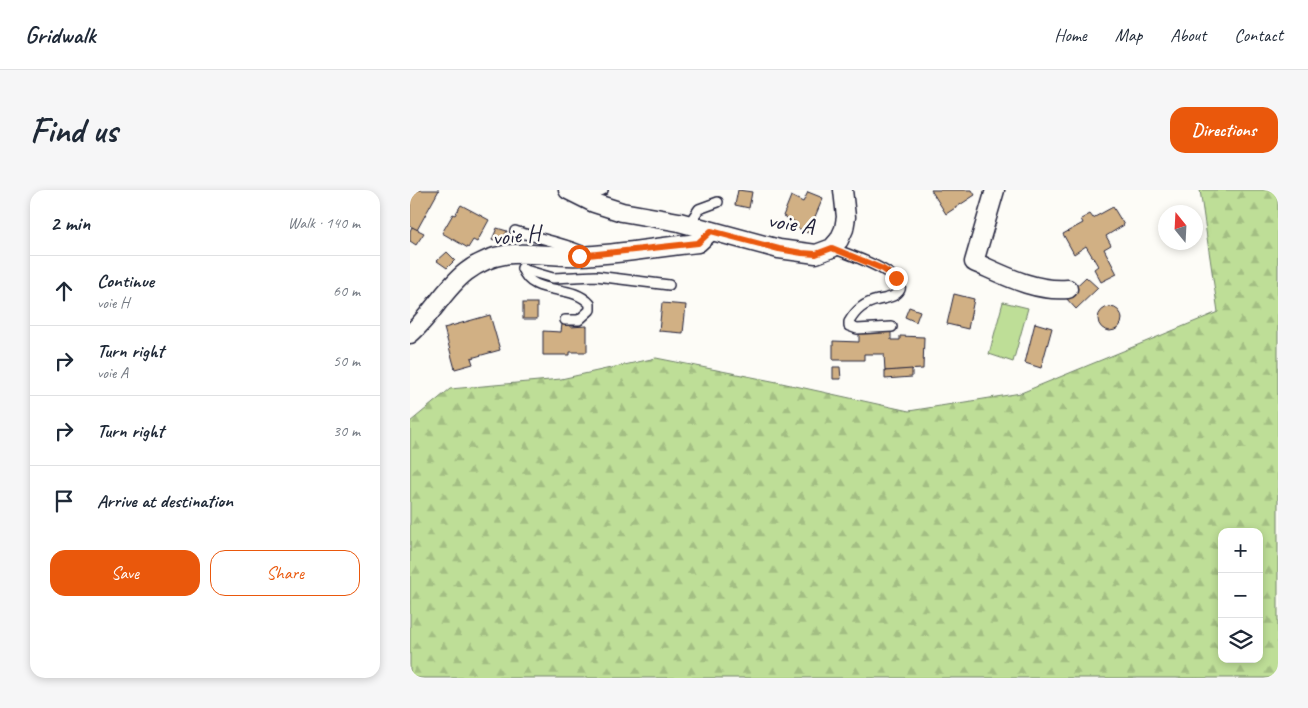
<!DOCTYPE html>
<html lang="en">
<head>
<meta charset="utf-8">
<style>
	:root { --surface:#fff; --page:#f6f6f7; --text:#1f2937; --muted:#747a83; --line:#e0e1e3; --accent:#ea580c }
	body { margin:0; font-family:Caveat,sans-serif; background:var(--page); color:var(--text) }
	.controls { position:absolute; right:15px; bottom:15px; display:grid; overflow:hidden; border-radius:10px; box-shadow:0 2px 8px #0003 }
	.controls button { width:45px; height:45px; display:grid; place-items:center; padding:0; border:0; border-bottom:1px solid var(--line); background:var(--surface); color:var(--text); font:25px sans-serif }
	.compass { position:absolute; left:748px; top:15px; width:45px; height:45px; border-radius:50%; background:var(--surface); box-shadow:0 2px 8px #0003; rotate:342deg }
	.stop { position:absolute; width:15px; height:15px; margin:-11px; border:4px solid #ea580c; border-radius:50%; background:#fff }
	.stop.end { background:#ea580c; border-color:#fff; box-shadow:0 1px 5px #0008 }
	.list { margin:0; padding:0; list-style:none }
	h2 { display:flex; justify-content:space-between; align-items:center; height:65px; margin:0; padding:0 20px; font-size:21px }
	h2 small { font-size:16px; font-weight:400; color:var(--muted) }
	.list li { display:grid; grid-template-columns:32px 1fr auto; gap:15px; align-items:center; box-sizing:border-box; height:70px; padding:0 20px; border-top:1px solid var(--line) }
	.list b { display:block; font-size:19px; white-space:nowrap }
	.list p { margin:0; font-size:16px; white-space:nowrap; color:var(--muted) }
	.list em { font-size:16px; font-style:normal; color:var(--muted) }
	.actions { display:flex; gap:10px; padding:15px 20px }
	.actions a { flex:1; padding:11px 0; border:1px solid var(--accent); border-radius:15px; text-align:center; font-size:18px; color:var(--accent) }
	.actions .main { background:var(--accent); color:#fff }
	.icon { flex:none; width:28px; height:28px; fill:none; stroke:currentColor; stroke-width:2; stroke-linecap:round; stroke-linejoin:round }
	.map { position:relative; flex:none; width:868px; height:488px; overflow:hidden; border-radius:15px }
	header { display:flex; align-items:center; gap:30px; box-sizing:border-box; height:70px; padding:0 25px; background:var(--surface); border-bottom:1px solid var(--line) }
	header strong { font-size:24px }
	nav { display:flex; gap:28px; margin-inline-start:auto; font-size:18px }
	.intro { display:flex; align-items:center; justify-content:space-between; box-sizing:border-box; height:120px; padding:0 30px }
	h1 { margin:0; font-size:35px }
	.button { padding:12px 22px; border-radius:15px; background:var(--accent); color:#fff; font-size:18px; font-weight:700 }
	main { display:flex; gap:30px; padding:0 30px }
	aside { flex:1; background:var(--surface); border-radius:15px; box-shadow:0 2px 8px #0003 }
	.map>svg:first-child { display:block }
	.grass { fill:#bede97; stroke:#708069 }
	.forest { fill:url(#forest-firs); stroke:#708069; fill-rule:evenodd }
	.building { fill:#d1b084; stroke:#22223b }
	.lines { fill:none; stroke-linecap:round; stroke-linejoin:round }
	.service-casing { stroke:#22223b; stroke-width:12 }
	.minor-casing { stroke:#22223b; stroke-width:21 }
	.service { stroke:#fdfcf7; stroke-width:9 }
	.minor { stroke:#fdfcf7; stroke-width:18 }
	.route { stroke:#ea580c; stroke-width:6 }
	.labels { text-anchor:middle; dominant-baseline:central; stroke-width:5; stroke-linejoin:round; paint-order:stroke }
	.street-label { font-size:24px; fill:#22223b; stroke:#fdfcf7 }
</style>
</head>
<body>
<header>
<strong>Gridwalk</strong>
<nav><a>Home</a><a>Map</a><a>About</a><a>Contact</a></nav>
</header>
<div class="intro"><h1>Find us</h1><a class="button">Directions</a></div>
<main>
<aside>
<h2>2 min<small>Walk · 140 m</small></h2>
<ul class="list">
<li><svg class="icon" aria-label="ahead" viewBox="0 0 24 24"><path d="M12 20V5M6 11l6-6 6 6"/></svg><div><b>Continue</b><p>voie H</p></div><em>60 m</em></li>
<li><svg class="icon" aria-label="right" viewBox="0 0 24 24"><path d="M7 20v-9h11M14 6l5 5-5 5"/></svg><div><b>Turn right</b><p>voie A</p></div><em>50 m</em></li>
<li><svg class="icon" aria-label="right" viewBox="0 0 24 24"><path d="M7 20v-9h11M14 6l5 5-5 5"/></svg><div><b>Turn right</b></div><em>30 m</em></li>
<li><svg class="icon" aria-label="arrive" viewBox="0 0 24 24"><path d="M6 21V4h12l-3 4 3 4H6"/></svg><div><b>Arrive at destination</b></div></li>
</ul>
<div class="actions"><a class="main">Save</a><a>Share</a></div>
</aside>
<div class="map">
<svg width="868" height="488" viewBox="0 0 868 488">
	<defs>
		<pattern id="forest-firs" width="22" height="20" patternUnits="userSpaceOnUse" patternTransform="scale(1.25)"><rect width="22" height="20" fill="#bede97"/><path d="M5 1l3.5 6h-7zM16 11l3.5 6h-7z" fill="#a3be83"/></pattern>
	</defs>
	<rect width="100%" height="100%" fill="#fdfcf7"/>
	<filter id="ink" filterUnits="userSpaceOnUse"><feTurbulence type="fractalNoise" baseFrequency=".02" numOctaves="2"/><feDisplacementMap in="SourceGraphic" scale="10" xChannelSelector="R" yChannelSelector="G"/><feConvolveMatrix kernelMatrix="1 2 1 2 8 2 1 2 1" color-interpolation-filters="sRGB"/></filter>
	<g filter="url(#ink)">
		<path class="grass" d="M593,112l25,6 -15,54 -24,-8z"/>
		<path class="forest" d="M790,0h78v488h-868v-256l40,-33 111,-10 95,-21 121,24 132,29 112,-18 197,-81zM812,342h37v127h-37z"/>
		<g class="building">
			<path d="M0,0h29l-22,40 -7,-4z"/>
			<path d="M328,0l14,2 -3,16 -14,-3z"/>
			<path d="M521,0h41l3,5 -29,19z"/>
			<path d="M398,2l15,6 -15,35 -12,-6 1,-4 -14,-7 8,-20 12,6z"/>
			<path d="M51,15l28,15 -12,22 -4,-2 -5,8 -26,-15 11,-19 2,1z"/>
			<path d="M703,17l11,18 -18,11 5,9 -7,4 13,25 -16,8 -7,-13 4,-3 -12,-20 -12,8 -11,-20 20,-11 -2,-4 9,-5 3,4z"/>
			<path d="M2,37l12,6 -8,12 -6,-4v-10z"/>
			<path d="M87,38l10,3 -3,7 -12,2z"/>
			<path d="M37,62l8,8 -8,8 -10,-7z"/>
			<path d="M676,87l12,11 -22,21 -11,-12z"/>
			<path d="M544,104l20,5 -6,30 -21,-5z"/>
			<rect x="113" y="113" width="14" height="16"/>
			<path d="M252,113l24,2 -3,28 -24,-2z"/>
			<circle cx="700" cy="129" r="12"/>
			<path d="M499,117l11,4 -4,11 -11,-5z"/>
			<path d="M80,125l10,35 -29,8 2,6 -18,5 -11,-41z"/>
			<path d="M160,133v4l17,-1v26h-17v3h-27v-24l18,1 1,-8z"/>
			<path d="M625,133l17,5 -11,40 -16,-5z"/>
			<path d="M481,142v8h9v-4l24,1 -1,32 -38,2 -1,-17h-20v6h-31v-19l26,1v-9z"/>
			<path d="M423,177h7l1,12h-8z"/>
			<path d="M502,179v8l-27,2v-8z"/>
		</g>
		<g class="lines">
			<defs>
				<g id="service">
					<path d="M175,8l18,-8"/>
					<path d="M278,35l11,-16 19,-7"/>
					<path d="M105,41c22,7 45,11 67,20"/>
					<path d="M422,58c10,4 93,31 61,48 -4,2 -10,3 -15,4 -14,3 -22,10 -29,22v4l8,3 35,-2"/>
					<path d="M112,78c10,30 49,14 68,36v6l-11,10h-14"/>
					<path d="M112,79l31,9 43,-2 73,9"/>
				</g>
				<g id="minor">
					<path d="M158,0l26,13 28,9 57,10 100,27 37,5 16,-6 7,-8 5,-11 2,-12 -3,-27"/>
					<path d="M585,0l-21,72c30,13 60,30 94,27"/>
					<path d="M0,144c21,-18 34,-45 56,-62 39,-30 72,-14 114,-16 40,-2 79,-9 118,-13l13,-12"/>
				</g>
			</defs>
			<use href="#service" class="service-casing"/>
			<use href="#minor" class="minor-casing"/>
			<use href="#service" class="service"/>
			<use href="#minor" class="minor"/>
		</g>
	</g>
	<g class="lines" filter="url(#ink)">
		<path class="route" d="M169,66l119,-13 13,-12 68,18 23,4 14,1 16,-6 51,21 13,9"/>
	</g>
	<g class="labels">
		<g class="street-label">
			<text transform="translate(381 33) rotate(9)">voie A</text>
			<text transform="translate(106 45) rotate(-6)">voie H</text>
		</g>
	</g>
</svg>
<div class="controls">
<button>+</button>
<button>−</button>
<button><svg class="icon" aria-label="layers" viewBox="0 0 24 24"><path d="M12 4l9 5-9 5-9-5zM3 14l9 5 9-5"/></svg></button>
</div>
<svg class="compass" viewBox="-18 -18 36 36"><path d="M0-13l5 13h-10z" fill="#e53935"/><path d="M0 13l5-13h-10z" fill="#747a83"/></svg>
<div class="stop" style="left:169px;top:66px"></div>
<div class="stop end" style="left:486px;top:88px"></div>
</div>
</main>
</body>
</html>
